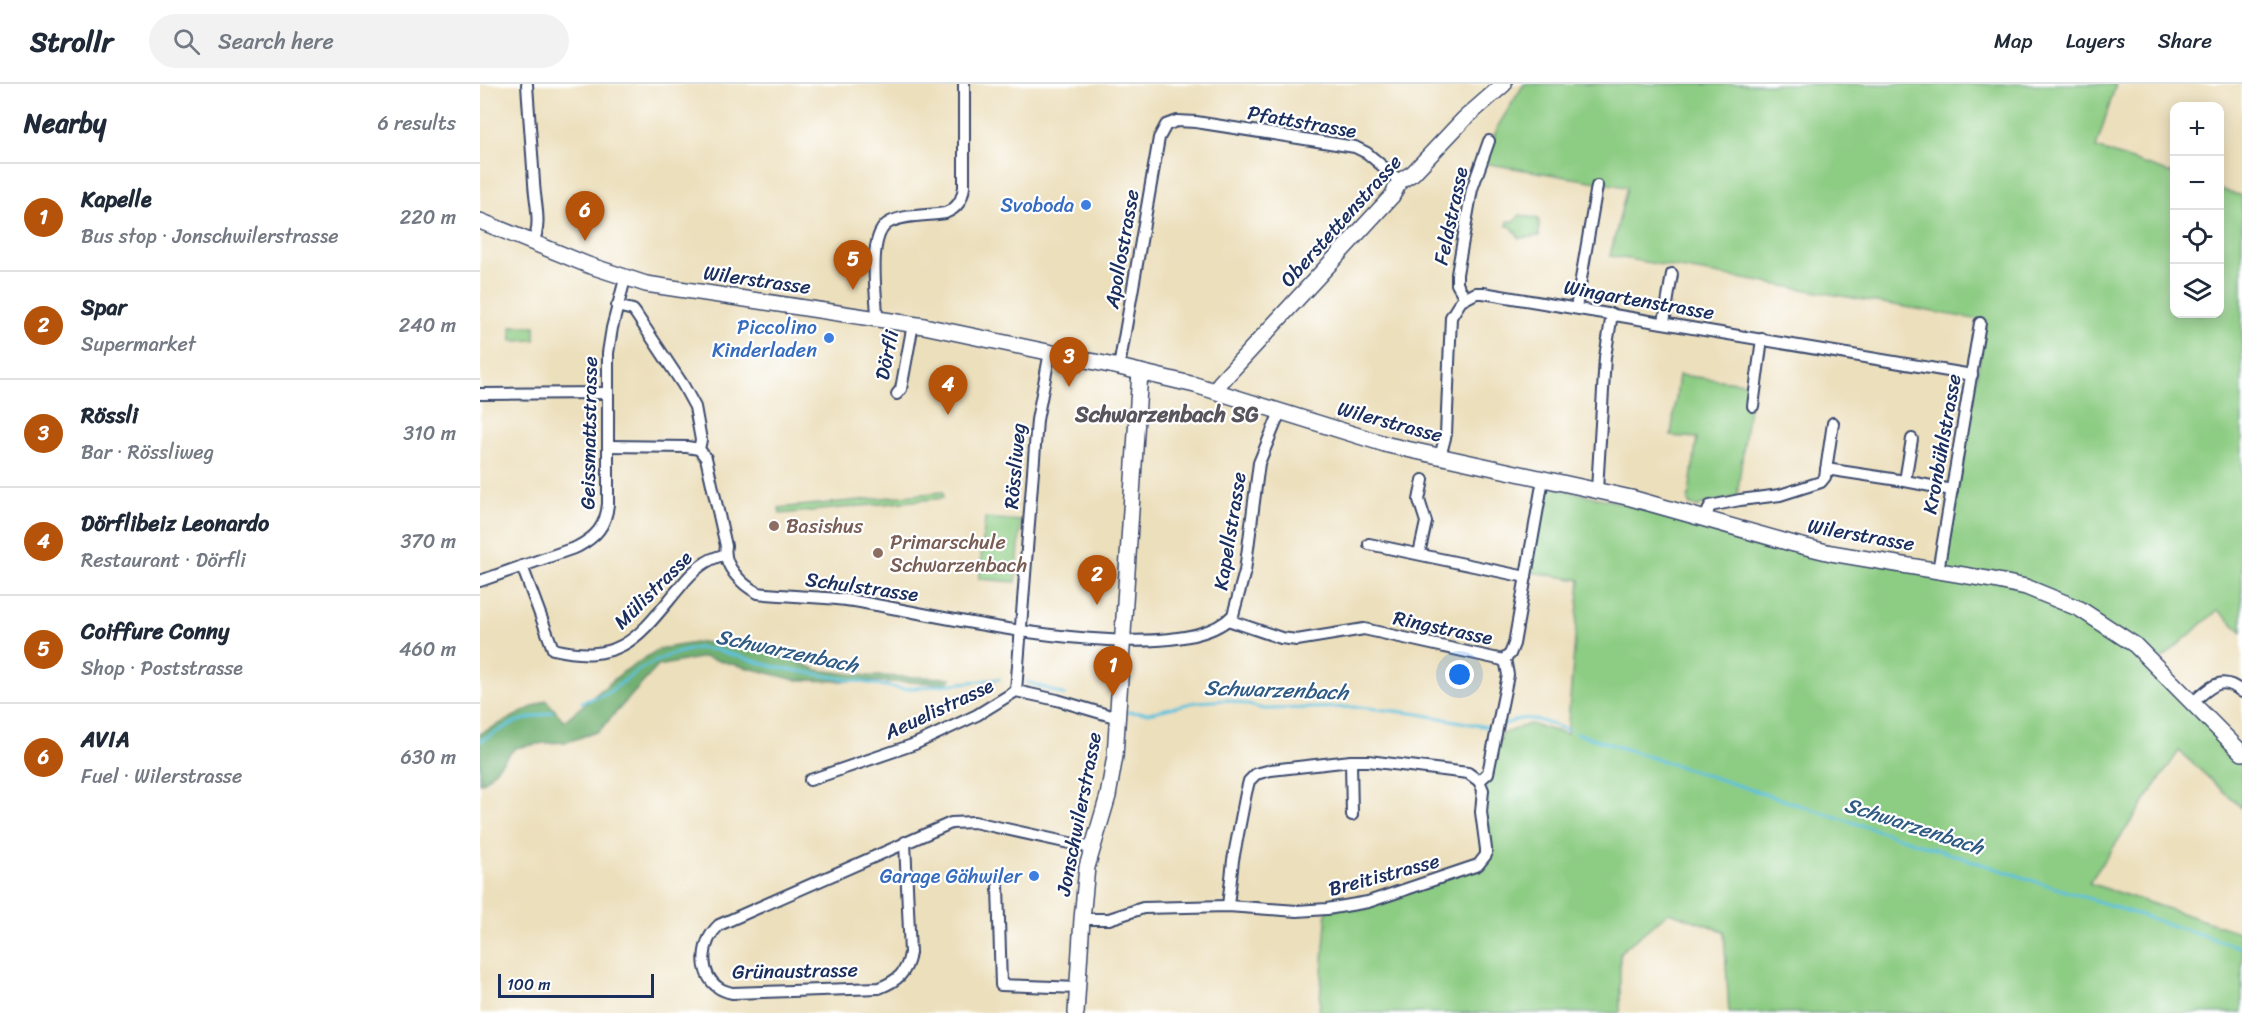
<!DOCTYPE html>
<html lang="en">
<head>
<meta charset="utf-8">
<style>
	:root { --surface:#fff; --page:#f2f2f3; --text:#1f2937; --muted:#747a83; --line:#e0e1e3; --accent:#b45309 }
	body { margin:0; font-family:Sriracha,sans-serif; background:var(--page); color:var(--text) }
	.controls { position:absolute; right:18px; top:18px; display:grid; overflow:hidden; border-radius:12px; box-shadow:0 3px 15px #0003 }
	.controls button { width:54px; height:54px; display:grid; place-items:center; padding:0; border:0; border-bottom:2px solid var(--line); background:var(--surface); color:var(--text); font:30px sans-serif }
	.scale { position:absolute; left:18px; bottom:15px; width:156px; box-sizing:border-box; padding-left:6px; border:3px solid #1b2f5e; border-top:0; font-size:16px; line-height:21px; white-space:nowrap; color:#1b2f5e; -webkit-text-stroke:4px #fff; paint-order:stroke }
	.you { position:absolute; left:980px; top:591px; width:21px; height:21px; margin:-15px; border:4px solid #fff; border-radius:50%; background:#1a73e8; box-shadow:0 0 0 9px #1a73e833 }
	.badge { display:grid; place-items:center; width:39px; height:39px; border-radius:50%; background:var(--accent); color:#fff; font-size:20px; font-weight:700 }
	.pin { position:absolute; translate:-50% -50px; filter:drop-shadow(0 2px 3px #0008) }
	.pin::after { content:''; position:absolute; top:32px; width:21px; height:18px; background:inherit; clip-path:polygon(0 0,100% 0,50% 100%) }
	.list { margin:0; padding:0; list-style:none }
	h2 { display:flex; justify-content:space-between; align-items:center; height:78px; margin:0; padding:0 24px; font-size:26px }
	h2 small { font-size:20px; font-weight:400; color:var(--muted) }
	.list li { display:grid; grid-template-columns:39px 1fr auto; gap:18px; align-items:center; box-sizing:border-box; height:108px; padding:0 24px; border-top:2px solid var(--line) }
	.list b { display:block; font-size:22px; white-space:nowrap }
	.list p { margin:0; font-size:20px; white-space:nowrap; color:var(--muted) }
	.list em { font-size:20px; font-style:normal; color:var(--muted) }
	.icon { flex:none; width:33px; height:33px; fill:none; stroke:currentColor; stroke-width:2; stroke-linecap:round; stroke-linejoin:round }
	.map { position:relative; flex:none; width:1762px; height:929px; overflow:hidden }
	header { display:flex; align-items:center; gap:36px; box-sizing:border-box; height:84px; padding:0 30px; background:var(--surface); border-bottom:2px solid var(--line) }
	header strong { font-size:28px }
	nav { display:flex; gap:33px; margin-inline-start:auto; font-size:21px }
	.search { width:420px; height:54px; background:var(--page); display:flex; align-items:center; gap:15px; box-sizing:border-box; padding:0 21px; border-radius:33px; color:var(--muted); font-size:22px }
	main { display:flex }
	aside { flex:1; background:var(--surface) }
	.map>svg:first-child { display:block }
	.green { fill:#8dcc83; stroke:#547e70; stroke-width:1.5 }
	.forest { fill:#72b071; stroke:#467068; stroke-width:1.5 }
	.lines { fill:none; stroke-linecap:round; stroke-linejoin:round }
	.stream { stroke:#5fc1dd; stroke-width:3 }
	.street-casing { stroke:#3a496c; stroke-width:14 }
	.secondary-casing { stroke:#3a496c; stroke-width:18 }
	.street { stroke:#fff; stroke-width:10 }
	.secondary { stroke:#fff; stroke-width:15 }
	.shop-dot { fill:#3f7fe0; stroke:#fff; stroke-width:2 }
	.education-dot { fill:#8d6e63; stroke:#fff; stroke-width:2 }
	.labels { text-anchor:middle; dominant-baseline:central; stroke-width:4.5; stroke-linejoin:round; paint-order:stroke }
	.street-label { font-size:20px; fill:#1b2f5e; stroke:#fff }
	.shop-label { font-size:20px; fill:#366cbe; stroke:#fff; text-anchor:end }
	.education-label { font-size:20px; fill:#785e54; stroke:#fff; text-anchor:start }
	.water-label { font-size:21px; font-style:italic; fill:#2f5b84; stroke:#fff }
	.quarter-label { font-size:22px; font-weight:bold; fill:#59555d; stroke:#fff }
</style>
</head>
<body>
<header>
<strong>Strollr</strong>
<div class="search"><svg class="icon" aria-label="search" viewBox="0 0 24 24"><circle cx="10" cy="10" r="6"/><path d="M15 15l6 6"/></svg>Search here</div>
<nav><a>Map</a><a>Layers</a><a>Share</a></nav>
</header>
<main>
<aside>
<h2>Nearby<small>6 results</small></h2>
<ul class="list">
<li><span class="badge">1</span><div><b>Kapelle</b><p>Bus stop · Jonschwilerstrasse</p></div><em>220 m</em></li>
<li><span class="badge">2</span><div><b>Spar</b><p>Supermarket</p></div><em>240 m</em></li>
<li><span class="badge">3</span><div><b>Rössli</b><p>Bar · Rössliweg</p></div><em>310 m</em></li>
<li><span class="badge">4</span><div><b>Dörflibeiz Leonardo</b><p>Restaurant · Dörfli</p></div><em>370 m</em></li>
<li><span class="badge">5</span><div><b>Coiffure Conny</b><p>Shop · Poststrasse</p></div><em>460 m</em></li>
<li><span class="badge">6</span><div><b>AVIA</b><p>Fuel · Wilerstrasse</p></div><em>630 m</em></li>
</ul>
</aside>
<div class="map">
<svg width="1762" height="929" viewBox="0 0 1762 929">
	<rect width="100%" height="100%" fill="#fff"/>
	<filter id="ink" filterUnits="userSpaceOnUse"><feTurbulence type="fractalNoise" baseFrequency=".0167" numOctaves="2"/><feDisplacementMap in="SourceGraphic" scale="12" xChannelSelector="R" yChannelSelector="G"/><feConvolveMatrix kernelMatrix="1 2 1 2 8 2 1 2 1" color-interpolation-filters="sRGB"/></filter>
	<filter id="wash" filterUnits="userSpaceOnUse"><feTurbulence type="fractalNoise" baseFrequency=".008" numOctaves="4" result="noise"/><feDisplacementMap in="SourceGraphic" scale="24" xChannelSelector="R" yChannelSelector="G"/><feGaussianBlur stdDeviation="1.35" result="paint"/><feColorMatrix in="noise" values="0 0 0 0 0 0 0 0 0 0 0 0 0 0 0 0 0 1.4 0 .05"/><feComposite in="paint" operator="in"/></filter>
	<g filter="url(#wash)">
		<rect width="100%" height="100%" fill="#ecdfbc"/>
		<g class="green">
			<path d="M1044,0h592l-20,64 78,26v140h46v-125l22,7v436l-24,-22 -62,54 86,89v55l-63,-57 -90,132 153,50v80h-513l-5,-82 -55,-19 -49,40v61h-301l8,-104 41,-7 114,-41 -1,-49 6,-24 -1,-8 15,-46 29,-10 37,10 13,-154 -50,-8 15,-82 6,-3 392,90 43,-256 -376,-65 17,-69 -144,-24 16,-39z"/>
			<path d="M1040,131l19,4v17l-20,2 -7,-11 -5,-1 1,-5h7z"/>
			<path d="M31,242h24v14l-23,1z"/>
			<path d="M1199,291l73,9 -15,113 -37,8 -1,2 -9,-2 -2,-4 9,-63 -26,-2z"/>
			<path d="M463,408v6l-163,16 -1,-6z"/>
			<path d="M505,434l36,3 -5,61 -37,-3z"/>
		</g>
		<path class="forest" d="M221,558l70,8 46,20 52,6 82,2 -3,5 -152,-3 -92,-23 -46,9 -59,65 -32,11 -23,1 -29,5 -31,34 -4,1v-49l66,-34 18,21 59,-49 36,-23z"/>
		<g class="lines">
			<g class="stream">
				<path d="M547,598l38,13"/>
				<path d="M102,618l26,-9 32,-24 29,-14 28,-7 19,2 59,17 128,22 96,-10"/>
				<path d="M643,628l26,1 47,-11 32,-2 36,9 96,-2 59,7 73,14c11,-1 17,-7 28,-9 14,-3 34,7 48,11"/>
				<path d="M1096,649l666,215"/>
				<path d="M0,657l35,-19 37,-10"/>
			</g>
		</g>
	</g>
	<g filter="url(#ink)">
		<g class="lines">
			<defs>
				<g id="street">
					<path d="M47,0c2,33 5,66 7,99 1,21 8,40 -1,60"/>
					<path d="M985,214l-8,-14v-10l15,-85 17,-48"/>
					<path d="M137,222l16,4 3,4 47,71 12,22 6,33 -2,9"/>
					<path d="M1096,224l21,-122"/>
					<path d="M397,234c0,-23 -11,-85 13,-96 16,-8 38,-6 55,-9 13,-5 17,-13 19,-26v-103"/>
					<path d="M1184,238l8,-48"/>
					<path d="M639,283l40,-229 7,-13 11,-4 19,1 159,25 12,6 33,28"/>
					<path d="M0,310l127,-1"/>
					<path d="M417,310l4,-5 12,-65"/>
					<path d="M1273,322l9,-67"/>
					<path d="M128,362l79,1 12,2"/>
					<path d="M219,365l7,9 20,88c-4,19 16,39 32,47 32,4 64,3 96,8 75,12 325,74 379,14l12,-44 14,-108 21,-51"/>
					<path d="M960,373l6,-23 5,-117 10,-16 15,-8h7l489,82"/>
					<path d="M1346,385l79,12 47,9"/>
					<path d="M1425,397l7,-42"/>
					<path d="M1117,406l8,-133 7,-43"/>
					<path d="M1225,435l5,-13 30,-6 40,-5 41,-13 4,-5 8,-54"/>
					<path d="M889,460l157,33"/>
					<path d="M939,470l7,-32 -7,-22 4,-20"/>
					<path d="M42,482l31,83c70,16 86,-13 127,-62 12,-15 25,-28 44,-32"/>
					<path d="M1458,487l42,-248"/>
					<path d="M0,497l97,-34c19,-10 29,-21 31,-43v-151l4,-25 13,-49"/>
					<path d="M748,536l53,18 16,2 67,-11 139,31"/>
					<path d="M1023,576l7,-6 4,-10 29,-165"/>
					<path d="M536,607l21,-271 13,-68"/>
					<path d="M1713,618c18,-15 28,-28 49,-10"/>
					<path d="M871,677l1,54"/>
					<path d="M330,696l105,-36 62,-29 39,-24 41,9 61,18"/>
					<path d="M425,758l5,111c-3,20 -13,28 -31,35l-147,5c-4,-1 -10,-3 -13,-5 -22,-15 -17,-47 0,-63l232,-102 23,-1 118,26"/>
					<path d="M518,803l3,98 77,3"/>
					<path d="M748,822l5,-46 13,-67 3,-12 7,-7 15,-4 80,-9h17l100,12 11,8"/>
					<path d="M602,835h27l34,-11 85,-2 69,5 30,-2 41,-7 110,-37 8,-10v-6l-5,-37 2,-22 -4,-9 9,-8 20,-98 -2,-11 -3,-4"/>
				</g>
				<g id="secondary">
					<path d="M0,137l108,44 58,19 278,42 195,41 76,18 193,60 243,53 163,46 37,9 162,27 33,7 54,22 55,36 107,108"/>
					<path d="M737,308l3,-9 172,-187 8,-15 13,-8 51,-54 40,-35"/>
					<path d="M596,929l6,-94 5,-52 21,-71 7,-40 25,-384"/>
				</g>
			</defs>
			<use href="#street" class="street-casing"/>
			<use href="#secondary" class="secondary-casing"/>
			<use href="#street" class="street"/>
			<use href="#secondary" class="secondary"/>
		</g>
	</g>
	<g class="shop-dot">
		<circle cx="606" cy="121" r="6"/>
		<circle cx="349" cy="254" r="6"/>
		<circle cx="554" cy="792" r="6"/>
	</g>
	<g class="education-dot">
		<circle cx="294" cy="442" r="6"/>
		<circle cx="398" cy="469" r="6"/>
	</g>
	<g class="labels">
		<g class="street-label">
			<text transform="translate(822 38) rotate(10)">Pfattstrasse</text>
			<text transform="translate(971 132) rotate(-78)">Feldstrasse</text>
			<text transform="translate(861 137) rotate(-48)">Oberstettenstrasse</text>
			<text transform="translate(642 165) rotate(-80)">Apollostrasse</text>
			<text transform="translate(277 196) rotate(8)">Wilerstrasse</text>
			<text transform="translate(1159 216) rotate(10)">Wingartenstrasse</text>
			<text transform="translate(407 271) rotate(-78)">Dörfli</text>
			<text transform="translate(910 338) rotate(15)">Wilerstrasse</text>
			<text transform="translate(109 349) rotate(-89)">Geissmattstrasse</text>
			<text transform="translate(1462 360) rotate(-80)">Kronbühlstrasse</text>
			<text transform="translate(535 382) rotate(-85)">Rössliweg</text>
			<text transform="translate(750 447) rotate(-81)">Kapellstrasse</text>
			<text transform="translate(1381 451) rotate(10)">Wilerstrasse</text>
			<text transform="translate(382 503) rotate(8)">Schulstrasse</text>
			<text transform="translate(173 506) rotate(-45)">Mülistrasse</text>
			<text transform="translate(963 544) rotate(12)">Ringstrasse</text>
			<text transform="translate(459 625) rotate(-25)">Aeuelistrasse</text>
			<text transform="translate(599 730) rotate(-79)">Jonschwilerstrasse</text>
			<text transform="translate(904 791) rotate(-15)">Breitistrasse</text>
			<text transform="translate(315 887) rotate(-1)">Grünaustrasse</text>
		</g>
		<g class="shop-label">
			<text x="594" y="121">Svoboda</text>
			<text x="337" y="243">Piccolino<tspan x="337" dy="23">Kinderladen</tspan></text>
			<text x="542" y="792">Garage Gähwiler</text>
		</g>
		<g class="education-label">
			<text x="306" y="442">Basishus</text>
			<text x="410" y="458">Primarschule<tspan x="410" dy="23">Schwarzenbach</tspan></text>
		</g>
		<g class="water-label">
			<text transform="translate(307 567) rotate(12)">Schwarzenbach</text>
			<text transform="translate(796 606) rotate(2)">Schwarzenbach</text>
			<text transform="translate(1434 742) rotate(18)">Schwarzenbach</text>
		</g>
		<g class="quarter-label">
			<text x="687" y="330">Schwarzenbach SG</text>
		</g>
	</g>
</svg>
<div class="controls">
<button>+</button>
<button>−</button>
<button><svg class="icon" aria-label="locate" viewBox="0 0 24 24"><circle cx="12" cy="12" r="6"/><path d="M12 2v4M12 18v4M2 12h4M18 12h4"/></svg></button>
<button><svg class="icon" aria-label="layers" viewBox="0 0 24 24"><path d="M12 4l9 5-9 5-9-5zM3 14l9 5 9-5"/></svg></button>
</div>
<div class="scale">100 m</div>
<div class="you"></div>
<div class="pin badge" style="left:633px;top:612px">1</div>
<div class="pin badge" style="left:617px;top:521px">2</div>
<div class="pin badge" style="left:589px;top:303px">3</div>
<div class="pin badge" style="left:468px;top:331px">4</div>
<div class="pin badge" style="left:373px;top:206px">5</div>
<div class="pin badge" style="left:105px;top:157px">6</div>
</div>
</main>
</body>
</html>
